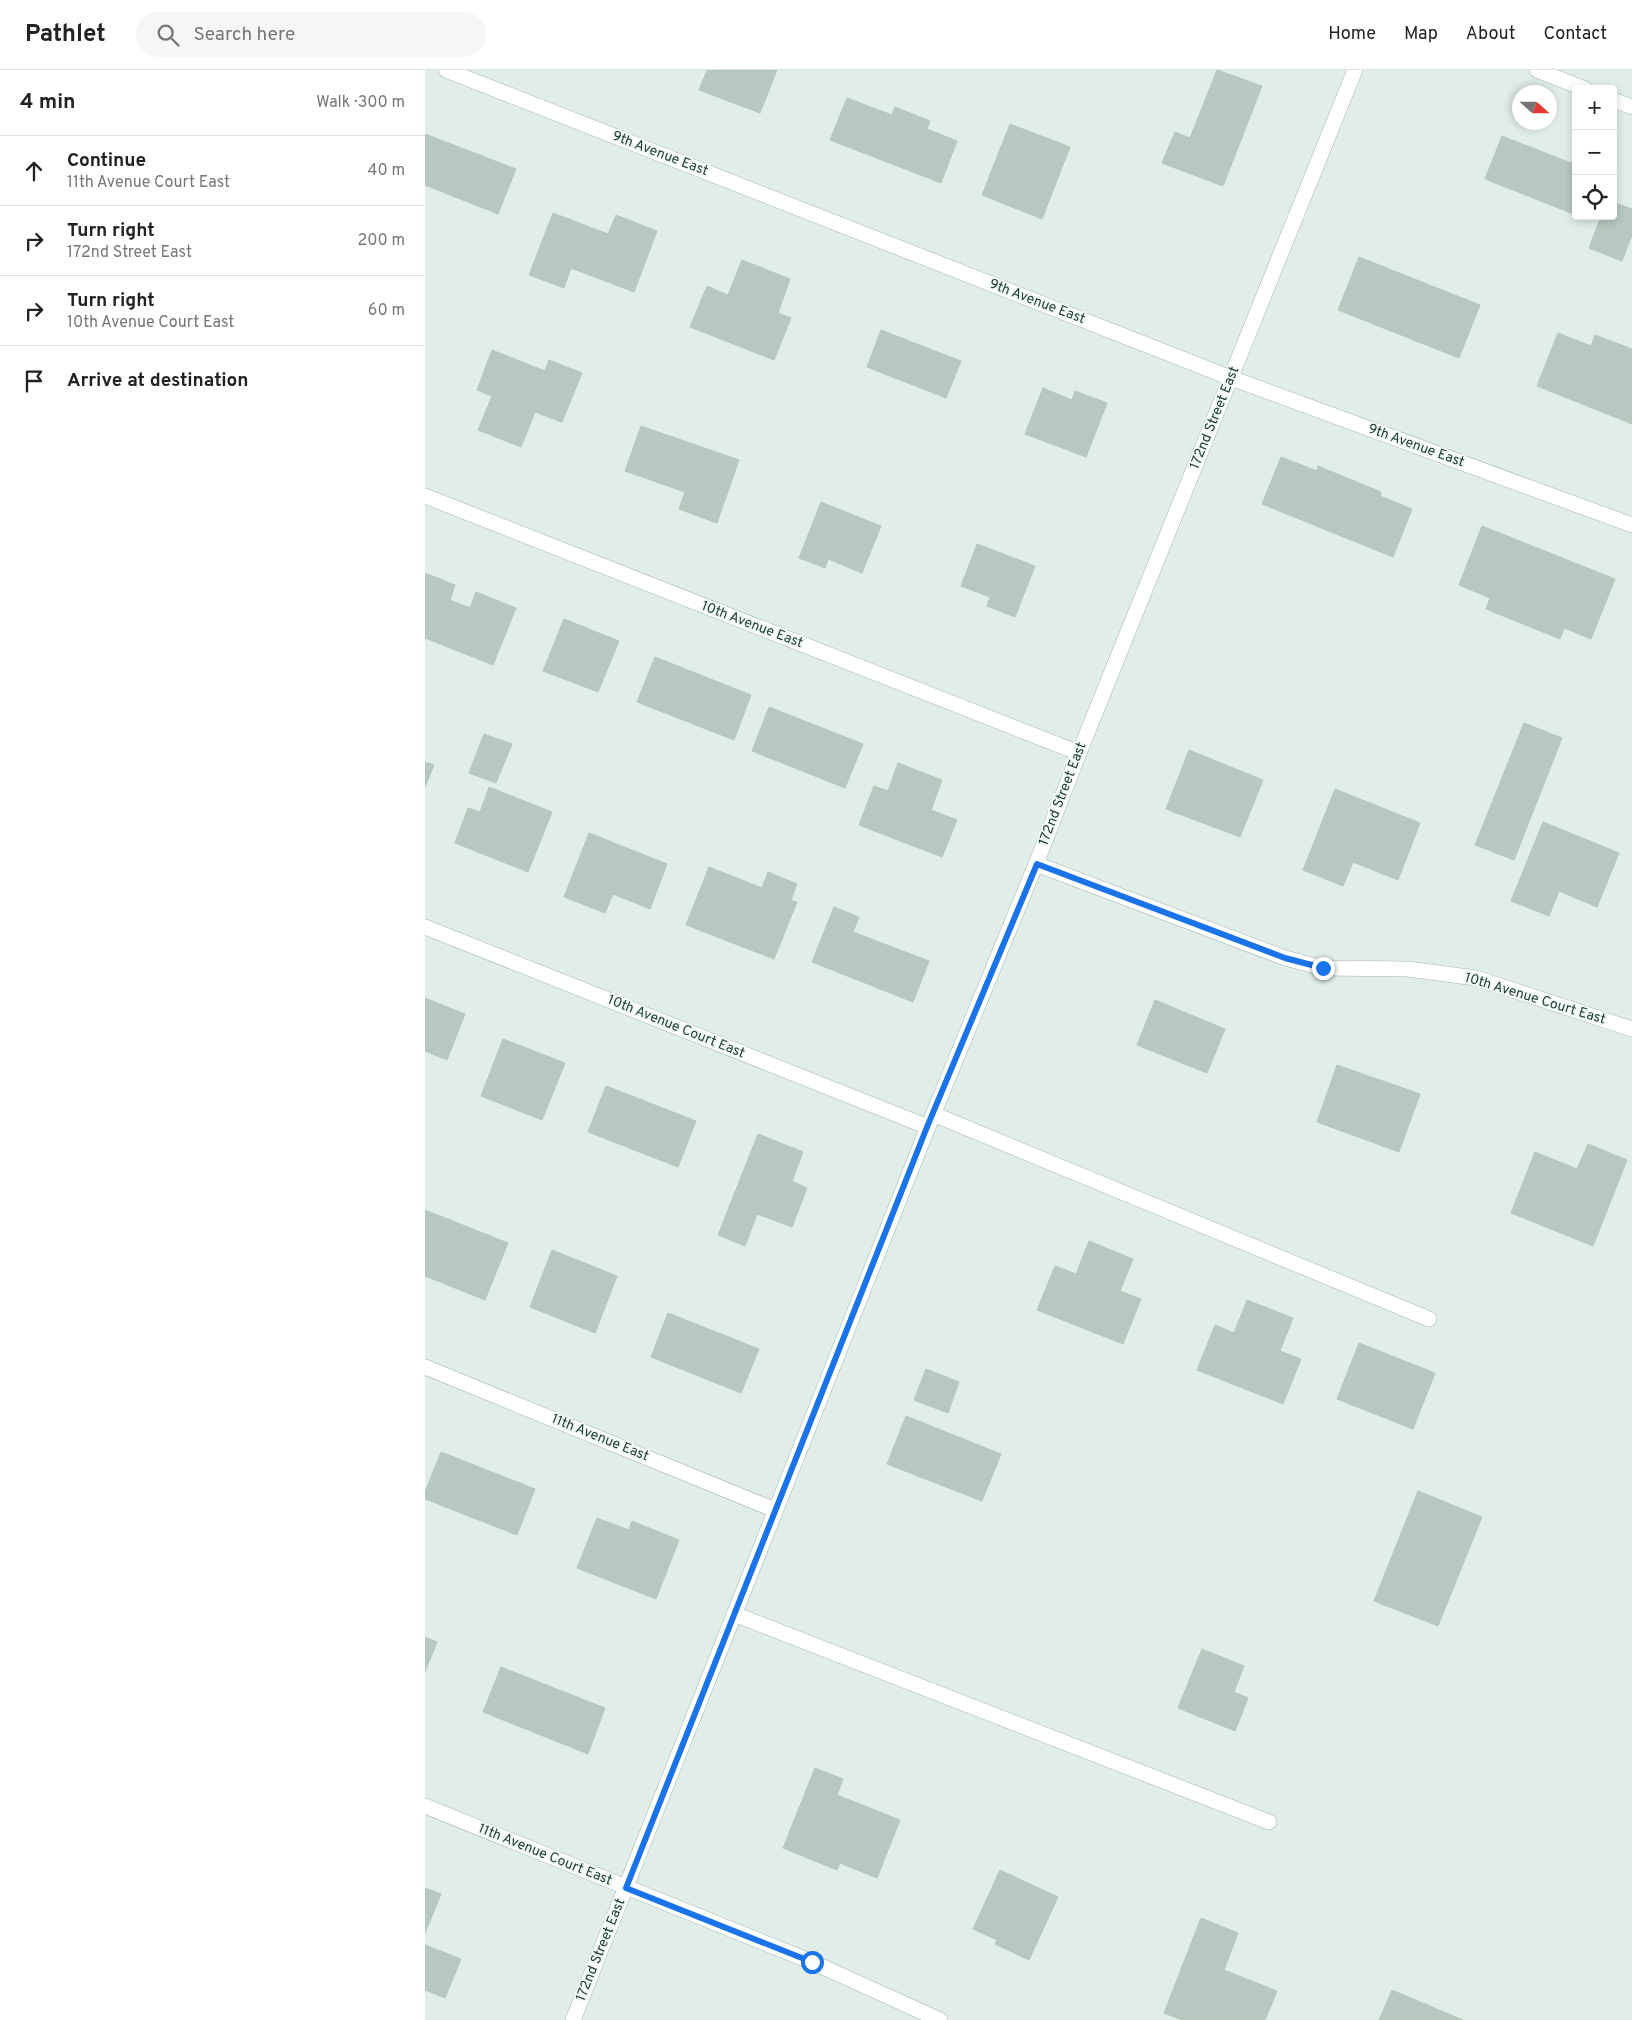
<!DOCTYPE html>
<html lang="en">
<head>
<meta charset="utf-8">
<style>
	:root { --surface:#fff; --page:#f6f6f6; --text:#222; --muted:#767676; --line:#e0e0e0 }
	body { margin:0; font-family:Overpass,sans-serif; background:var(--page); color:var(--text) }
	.controls { position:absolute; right:15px; top:15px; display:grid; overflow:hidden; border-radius:5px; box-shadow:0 2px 8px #0003 }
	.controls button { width:45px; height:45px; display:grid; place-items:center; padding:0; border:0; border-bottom:1px solid var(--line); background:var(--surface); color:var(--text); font:25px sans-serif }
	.compass { position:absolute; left:1087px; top:15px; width:45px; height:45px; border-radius:50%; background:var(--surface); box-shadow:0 2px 8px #0003; rotate:111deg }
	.stop { position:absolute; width:15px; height:15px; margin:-11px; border:4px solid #1a73e8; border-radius:50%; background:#fff }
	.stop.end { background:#1a73e8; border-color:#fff; box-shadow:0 1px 5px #0008 }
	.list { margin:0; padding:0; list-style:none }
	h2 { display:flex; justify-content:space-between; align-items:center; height:65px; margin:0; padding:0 20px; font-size:21px }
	h2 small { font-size:16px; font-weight:400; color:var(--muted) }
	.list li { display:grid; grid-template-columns:32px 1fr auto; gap:15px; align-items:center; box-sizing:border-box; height:70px; padding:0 20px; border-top:1px solid var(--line) }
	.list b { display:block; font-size:19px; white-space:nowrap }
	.list p { margin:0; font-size:16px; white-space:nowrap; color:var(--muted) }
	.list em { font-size:16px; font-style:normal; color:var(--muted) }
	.icon { flex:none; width:28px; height:28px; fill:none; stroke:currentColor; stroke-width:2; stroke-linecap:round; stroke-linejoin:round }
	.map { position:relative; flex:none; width:1207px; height:1950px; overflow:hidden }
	header { display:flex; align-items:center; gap:30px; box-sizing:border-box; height:70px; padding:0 25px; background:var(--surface); border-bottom:1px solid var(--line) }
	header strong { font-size:24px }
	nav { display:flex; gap:28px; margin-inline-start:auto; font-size:18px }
	.search { width:350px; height:45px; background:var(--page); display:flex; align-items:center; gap:12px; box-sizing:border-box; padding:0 18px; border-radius:28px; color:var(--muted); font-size:19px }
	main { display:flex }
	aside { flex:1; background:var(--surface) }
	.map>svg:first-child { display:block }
	.building { fill:#b6c8bf; stroke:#b3c8bd }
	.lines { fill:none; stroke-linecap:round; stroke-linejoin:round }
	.service-casing { stroke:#a3b6ae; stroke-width:16 }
	.minor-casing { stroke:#a3b6ae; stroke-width:16 }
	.tertiary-casing { stroke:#a3b6ae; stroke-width:16 }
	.service { stroke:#fff; stroke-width:15 }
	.minor { stroke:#fff; stroke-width:15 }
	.tertiary { stroke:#fff; stroke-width:15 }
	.route { stroke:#1a73e8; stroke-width:6 }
	.labels { text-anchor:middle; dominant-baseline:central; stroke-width:4; stroke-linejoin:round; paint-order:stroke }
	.street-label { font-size:14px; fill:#204034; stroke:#f2f9f5 }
</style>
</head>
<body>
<header>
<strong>Pathlet</strong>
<div class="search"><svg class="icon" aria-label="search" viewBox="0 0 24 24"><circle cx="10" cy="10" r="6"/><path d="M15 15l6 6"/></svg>Search here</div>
<nav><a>Home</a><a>Map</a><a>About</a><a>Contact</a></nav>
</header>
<main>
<aside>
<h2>4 min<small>Walk · 300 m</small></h2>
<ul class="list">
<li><svg class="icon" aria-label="ahead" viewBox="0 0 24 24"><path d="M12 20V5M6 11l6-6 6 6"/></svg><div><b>Continue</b><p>11th Avenue Court East</p></div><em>40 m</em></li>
<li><svg class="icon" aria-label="right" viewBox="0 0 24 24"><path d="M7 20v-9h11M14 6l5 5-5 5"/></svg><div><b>Turn right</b><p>172nd Street East</p></div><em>200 m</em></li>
<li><svg class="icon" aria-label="right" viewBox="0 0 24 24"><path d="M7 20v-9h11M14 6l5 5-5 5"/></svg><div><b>Turn right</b><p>10th Avenue Court East</p></div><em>60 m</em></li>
<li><svg class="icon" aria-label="arrive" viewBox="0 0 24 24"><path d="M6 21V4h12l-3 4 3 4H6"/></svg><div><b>Arrive at destination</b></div></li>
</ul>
</aside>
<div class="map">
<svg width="1207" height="1950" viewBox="0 0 1207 1950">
	<rect width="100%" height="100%" fill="#e1ede7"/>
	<g class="building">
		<path d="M282,0h70l-17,43 -61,-23z"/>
		<path d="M792,0l45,16 -39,100 -61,-23 13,-31 15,6z"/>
		<path d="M422,28l45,17 3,-8 35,14 -3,8 30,12 -16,42 -111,-43z"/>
		<path d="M585,54l60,23 -28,72 -60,-24z"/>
		<path d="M0,64l91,35 -18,45 -73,-29z"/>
		<path d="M1077,66l74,29v50l-91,-36z"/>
		<path d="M1188,132l19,7v26l-10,26 -33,-13 12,-32h12z"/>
		<path d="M128,143l55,21 8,-19 41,16 -23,61 -63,-24 -7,20 -35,-13z"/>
		<path d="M934,187l121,48 -21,53 -121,-48z"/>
		<path d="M317,190l48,19 -12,34 13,5 -17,42 -84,-33 17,-41 21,9z"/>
		<path d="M456,260l80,31 -15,37 -79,-31z"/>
		<path d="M1133,263l33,13 4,-11 37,14v75l-95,-38z"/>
		<path d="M67,280l53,21 4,-11 33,13 -20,49 -27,-10 -14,35 -43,-17 14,-34 -15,-6z"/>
		<path d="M618,318l29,12 3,-9 32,12 -21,54 -61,-23z"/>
		<path d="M216,356l98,34 -22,63 -38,-14 6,-17 -60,-21z"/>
		<path d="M856,387l36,14 1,-5 63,26 -1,4 32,13 -19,48 -131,-53z"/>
		<path d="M396,432l60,24 -19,47 -34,-14 -3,9 -26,-10z"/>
		<path d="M1057,456l133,53 -24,60 -27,-11 -4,11 -74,-30 4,-11 -31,-13z"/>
		<path d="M552,474l58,22 -20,51 -28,-11 3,-9 -29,-11z"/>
		<path d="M0,503l30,12 -5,15 20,8 6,-16 40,16 -23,57 -68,-27z"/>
		<path d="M139,549l55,22 -21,51 -55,-21z"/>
		<path d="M230,587l96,38 -17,45 -97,-38z"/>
		<path d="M344,637l94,37 -18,44 -93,-37z"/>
		<path d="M1099,653l38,15 -48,122 -39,-15z"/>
		<path d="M59,664l28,10 -16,39 -27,-10z"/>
		<path d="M764,680l74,30 -23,57 -74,-28z"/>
		<path d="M0,692l9,3 -9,22z"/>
		<path d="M473,693l44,17 -11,30 26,10 -15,37 -83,-32 15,-39 14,5z"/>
		<path d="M64,717l63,25 -24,60 -73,-29 13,-35 12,4z"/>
		<path d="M910,719l85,34 -22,57 -45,-18 -10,24 -40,-16z"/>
		<path d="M1118,752l76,31 -22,54 -38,-16 -10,25 -38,-15z"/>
		<path d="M164,763l78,31 -17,45 -37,-15 -8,19 -41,-16z"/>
		<path d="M284,797l53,21 6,-16 29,12 -6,16 6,2 -23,57 -88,-34z"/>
		<path d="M409,837l25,10 -6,15 76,29 -16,41 -101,-40z"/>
		<path d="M0,928l40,16 -18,46 -22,-9z"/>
		<path d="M730,930l70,29 -18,44 -70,-28z"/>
		<path d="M78,969l62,24 -23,57 -61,-24z"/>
		<path d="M912,995l83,29 -21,58 -82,-30z"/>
		<path d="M181,1016l90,35 -18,46 -90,-35z"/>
		<path d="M333,1064l45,18 -11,29 15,7 -15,39 -35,-13 -12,32 -27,-11z"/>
		<path d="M1163,1074l39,16 -34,86 -82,-33 24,-61 42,17z"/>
		<path d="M0,1140l83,33 -23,57 -60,-24z"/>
		<path d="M664,1171l44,18 -13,32 21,8 -18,45 -86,-34 18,-44 21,8z"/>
		<path d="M127,1180l65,26 -22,57 -65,-26z"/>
		<path d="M822,1230l46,18 -13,33 21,8 -18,45 -86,-34 18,-45 19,8z"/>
		<path d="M243,1243l91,36 -18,44 -90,-36z"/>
		<path d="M934,1273l76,30 -22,56 -76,-30z"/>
		<path d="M501,1299l33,13 -11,31 -34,-13z"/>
		<path d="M481,1346l95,38 -19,47 -95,-37z"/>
		<path d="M16,1382l94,37 -18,46 -92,-36v-7z"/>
		<path d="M993,1421l64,26 -44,109 -64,-25z"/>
		<path d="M172,1448l32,12 3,-9 47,19 -23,59 -79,-31z"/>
		<path d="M0,1567l12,5 -12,30z"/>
		<path d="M777,1579l42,17 -10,26 14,6 -13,33 -57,-23z"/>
		<path d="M76,1597l104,41 -17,46 -105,-42z"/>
		<path d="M390,1698l28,11 -6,16 63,25 -23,58 -37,-15 -3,7 -54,-22z"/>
		<path d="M575,1800l58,27 -29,63 -34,-16 2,-4 -24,-11z"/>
		<path d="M0,1818l16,6 -16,39z"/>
		<path d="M776,1848l37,15 -14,37 53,21 -12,29h-83l-18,-7z"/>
		<path d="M0,1875l36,14 -16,39 -20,-8z"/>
		<path d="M967,1920l71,30h-84z"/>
	</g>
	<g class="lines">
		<defs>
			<g id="service">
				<path d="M508,1044l496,205"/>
				<path d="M309,1544l535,208"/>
			</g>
			<g id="minor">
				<path d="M21,0l785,308 401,147"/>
				<path d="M1112,0l48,19"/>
				<path d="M1188,30l19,7"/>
				<path d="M0,426l654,257"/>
				<path d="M611,794l249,94 38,10 85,1 68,9 156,51"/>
				<path d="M0,857l503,200"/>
				<path d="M0,1297l350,143"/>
				<path d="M0,1736l387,156 128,58"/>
			</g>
			<path id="tertiary" d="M148,1950l355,-893 108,-263 43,-111 276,-683"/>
		</defs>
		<use href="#service" class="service-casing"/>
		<use href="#minor" class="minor-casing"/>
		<use href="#tertiary" class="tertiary-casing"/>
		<use href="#service" class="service"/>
		<use href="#minor" class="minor"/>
		<use href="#tertiary" class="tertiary"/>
	</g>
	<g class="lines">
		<path class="route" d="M387,1892l-186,-74 301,-761 110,-263 248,94 38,10"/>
	</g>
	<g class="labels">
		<g class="street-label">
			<text transform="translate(235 84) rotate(21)">9th Avenue East</text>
			<text transform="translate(612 232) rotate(21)">9th Avenue East</text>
			<text transform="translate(790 348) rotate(-68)">172nd Street East</text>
			<text transform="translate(991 376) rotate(20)">9th Avenue East</text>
			<text transform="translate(327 555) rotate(21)">10th Avenue East</text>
			<text transform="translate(638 724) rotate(-69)">172nd Street East</text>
			<text transform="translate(1110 929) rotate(17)">10th Avenue Court East</text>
			<text transform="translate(251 957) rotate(22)">10th Avenue Court East</text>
			<text transform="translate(175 1368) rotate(22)">11th Avenue East</text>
			<text transform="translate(120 1785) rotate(22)">11th Avenue Court East</text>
			<text transform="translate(176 1880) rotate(-68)">172nd Street East</text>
		</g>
	</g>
</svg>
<div class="controls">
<button>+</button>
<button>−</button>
<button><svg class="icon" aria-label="locate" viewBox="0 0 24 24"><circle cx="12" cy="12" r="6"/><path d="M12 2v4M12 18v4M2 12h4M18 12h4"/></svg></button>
</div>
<svg class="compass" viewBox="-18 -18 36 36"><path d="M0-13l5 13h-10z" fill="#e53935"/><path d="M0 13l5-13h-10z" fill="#767676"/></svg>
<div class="stop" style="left:387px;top:1892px"></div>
<div class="stop end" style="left:898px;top:898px"></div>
</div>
</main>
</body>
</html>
